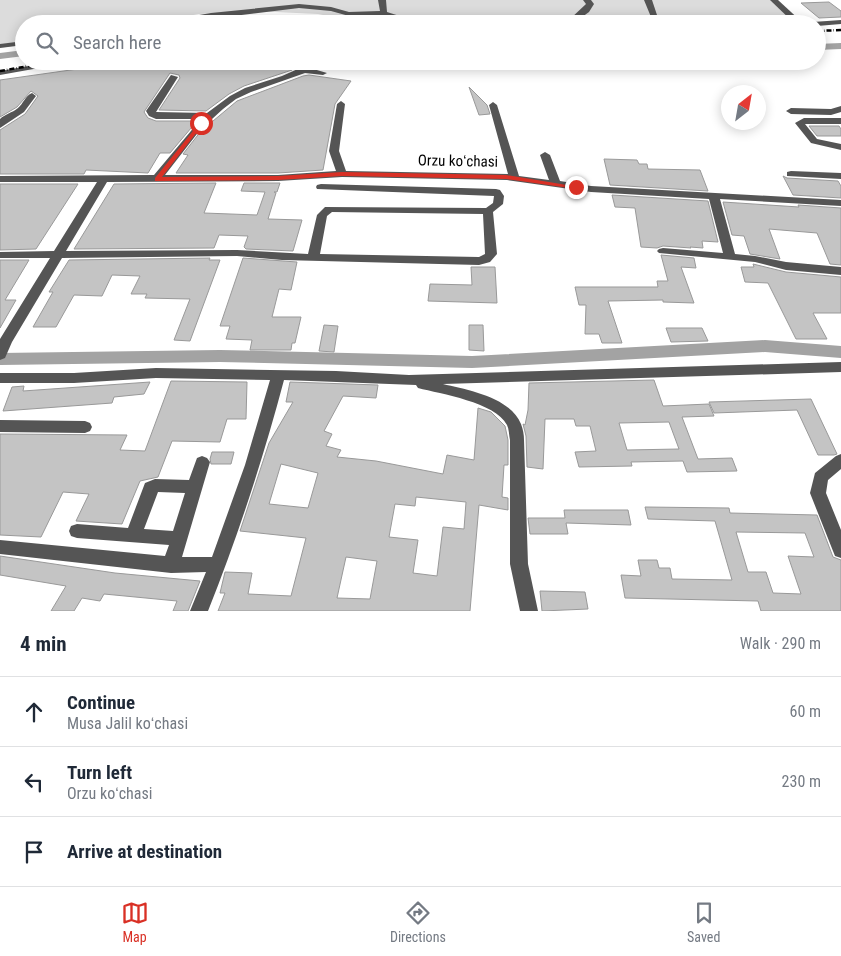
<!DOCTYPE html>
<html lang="en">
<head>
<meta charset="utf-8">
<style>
	:root { --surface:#fff; --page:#f2f2f3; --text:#1f2937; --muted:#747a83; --line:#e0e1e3; --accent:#d93025 }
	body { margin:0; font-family:"Roboto Condensed",sans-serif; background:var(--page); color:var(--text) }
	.compass { position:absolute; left:721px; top:85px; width:45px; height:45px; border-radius:50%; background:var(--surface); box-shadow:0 2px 12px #0003; rotate:31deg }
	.stop { position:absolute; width:15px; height:15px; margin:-11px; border:4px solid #d93025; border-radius:50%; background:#fff }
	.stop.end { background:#d93025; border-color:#fff; box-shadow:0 1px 5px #0008 }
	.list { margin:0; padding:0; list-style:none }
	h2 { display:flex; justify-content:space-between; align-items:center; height:65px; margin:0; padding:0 20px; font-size:21px }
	h2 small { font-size:16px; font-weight:400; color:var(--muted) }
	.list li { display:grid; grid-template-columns:32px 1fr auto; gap:15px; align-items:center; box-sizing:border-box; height:70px; padding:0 20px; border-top:1px solid var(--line) }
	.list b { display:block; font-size:19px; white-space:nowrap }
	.list p { margin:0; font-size:16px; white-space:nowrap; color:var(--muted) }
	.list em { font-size:16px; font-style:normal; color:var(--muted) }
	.icon { flex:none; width:28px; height:28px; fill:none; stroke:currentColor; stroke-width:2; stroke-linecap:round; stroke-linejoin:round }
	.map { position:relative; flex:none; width:841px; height:611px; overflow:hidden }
	.search { position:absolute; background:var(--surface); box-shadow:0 2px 12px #0003; left:15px; right:15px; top:15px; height:55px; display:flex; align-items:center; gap:12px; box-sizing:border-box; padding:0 18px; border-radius:28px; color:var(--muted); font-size:19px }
	.sheet { height:275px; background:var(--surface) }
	nav { display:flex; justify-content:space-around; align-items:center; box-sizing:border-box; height:70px; border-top:1px solid var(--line); background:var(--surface); font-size:14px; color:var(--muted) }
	nav a { display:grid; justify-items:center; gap:2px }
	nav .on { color:var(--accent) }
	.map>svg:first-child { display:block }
	.green { fill:#dcdcdc }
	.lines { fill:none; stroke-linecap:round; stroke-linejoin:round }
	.canal { fill:#a3a3a3; fill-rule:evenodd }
	.building { fill:#c4c4c4; stroke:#999; fill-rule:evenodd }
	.minor { fill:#555; fill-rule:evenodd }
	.rail { stroke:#000; stroke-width:2.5; stroke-dasharray:5 2 0.5 2; stroke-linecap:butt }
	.route { fill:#d93025 }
	.labels { text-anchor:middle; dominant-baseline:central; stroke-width:4.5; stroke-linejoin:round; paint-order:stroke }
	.street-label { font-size:15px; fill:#000; stroke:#fff }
</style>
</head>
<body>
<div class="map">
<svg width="841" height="611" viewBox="0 0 841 611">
	<rect width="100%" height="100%" fill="#fff"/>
	<path class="green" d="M0,0h771l24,21 -40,3 -392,-1 -45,-9 -66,-3 -53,3 -56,10h-119v20l-24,4z"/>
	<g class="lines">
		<g class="canal">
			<path d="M223,21h31l5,3h-41z"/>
			<path d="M841,43v6l-24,1v-6z"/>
			<path d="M24,50v6l-24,3v-6z"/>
			<path d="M333,61h185l-5,3 -55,3 -120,-3z"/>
			<path d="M765,340l76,6v12l-76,-6 -293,16 -252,-6 -220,3v-12l220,-3 252,6z"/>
		</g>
	</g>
	<g class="building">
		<path d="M829,2l12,9v6l-22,1 -18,-15z"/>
		<path d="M150,61h89l53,9 -48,16 -15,8 -23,17 -47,-1 21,-32 -1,-3 -9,-2 -26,39 4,6 8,3h41l-27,32h-10l-12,20 -62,-3 -2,4h-84v-44l25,-16 13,-18 -7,-5 -14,16 -17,10v-37l127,-18v6l22,-1z"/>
		<path d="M309,75l42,6 -16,23 -12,66 -45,3h-102l12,-18 -5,-1 18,-23 36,-30 66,-25z"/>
		<path d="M469,87l18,18 3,9 -11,1z"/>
		<path d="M809,126h30l2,3v7h-24z"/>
		<path d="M604,159l33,1 2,4h8l1,5 52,1 8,21 -98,-6z"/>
		<path d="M783,176l4,2 51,3 3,5v12l-48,-3z"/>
		<path d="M216,183l-12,30 53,2 8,-23 -24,-1 3,-8h36l-3,9h-3l2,1 -8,26 34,1 -9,31 -47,-2 -2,-2 4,-11 -29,-1 -5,13 -140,1 40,-65z"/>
		<path d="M0,184h78l-42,65 -36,1z"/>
		<path d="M612,195l96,6 10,41 -16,-1 1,7 -13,-1 1,1 -28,-2 -6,2 -16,-1 -6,-39 -20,-1z"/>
		<path d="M723,202l76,5 -1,-2 43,3v57l-11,-1 -13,-31 -48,-4 11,30 -30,-5 -6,-18 -12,-1z"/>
		<path d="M661,255l33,3 2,10 -15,-1 13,36 -31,-1v-2l-55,1 14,42h-20l-3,-9h-14l1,-29h-7l-4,-18h83l-1,-6h11z"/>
		<path d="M210,258l-1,2h11l-30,81 -16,-1 16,-41 -45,-1 2,-4h-16l9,-18 -28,-1 -10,21 -28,-1 -18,32h-23l20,-35h-4l20,-32z"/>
		<path d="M243,258l54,4 -6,28 -12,-1 -7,28h29l-6,26h-3l-1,7h-41l2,-10 -26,-1 4,-13h-10z"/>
		<path d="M0,260h29l-24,40h11l-16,28z"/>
		<path d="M753,264l33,8 55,5v36h-28l14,26h-31l-28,-56 -23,-1 -4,-15h13z"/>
		<path d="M471,267h24l2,36 -69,-2 2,-17 42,1z"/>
		<path d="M324,325l14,1 -4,26 -15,-1z"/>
		<path d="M469,325h14l1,26 -15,-1z"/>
		<path d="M666,328h36l6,13 -37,1z"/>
		<path d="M654,380l9,26 46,-2 5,12 -32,1 16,42 34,-1 5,13 -50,1 -4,-11 -52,1 1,4 -53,1 -4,-15 21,-1 -6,-25h-14l-2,-7h-29l-2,50 -16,-2 -1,-31 -3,-12 2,1 3,-15 1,-27zM669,422l10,27 -52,1 -8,-27z"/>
		<path d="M171,381l76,1 -1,37h-19l-7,23 -48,-1 -14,36 -18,4 -18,43 -46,-3 13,-27 -26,-2 -22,45 -41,-2v-101l127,1 -7,15 25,1z"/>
		<path d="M150,382l-6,12 -30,3 -2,6 -109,8 9,-24 12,-1 -1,5z"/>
		<path d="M290,382l88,3 -2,13 -33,-2 -19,35 8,3 -6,12 15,4 -4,7 39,4 67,13 4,-19 27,5 4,-52 13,4 14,14 3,14v25h-4l-2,32 6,1v12l-29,-5 -9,106h-252l7,-18h-5l5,-21 27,1 -4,21 43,2 15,-58 -66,-7 29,-88 24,-41h-7zM281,464l37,9 -10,35 -39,-4zM416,497l50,5 -2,27 -21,-2 -6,49 -24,-3 5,-33 -29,-3 6,-33 20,2zM346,557l31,4 -7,38 -33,-1z"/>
		<path d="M811,399l26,55 -3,1h-16l-21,-45 -83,3 -5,-11z"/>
		<path d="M212,452h22l-3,12h-20l-1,-5z"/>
		<path d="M645,507l84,1 1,5 87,2 16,42 8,3v51h-80l-3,-10 -133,-3 -4,-23 20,1 -3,-16h19l2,8h11l2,11 60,1 -17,-59 -67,-2zM736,532l69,1 9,24 -26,-1 13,38 -28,-1 -7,-21h-18z"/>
		<path d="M564,510h64l3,15 -65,-2 2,11h-38l-2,-16h37z"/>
		<path d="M0,556l115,17 85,8 -12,30h-15l4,-10 -73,-7 -4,7 -18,-3 -8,13h-23l15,-25 -66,-11z"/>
		<path d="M540,591l45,1 3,17 -46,2z"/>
	</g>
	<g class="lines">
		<g class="minor">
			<path d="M378,0h8l1,12 25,8h157l17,-16 -3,-4h8l3,4 -5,8 -11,8 73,-3 -7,-17h8l6,18 11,6h-10l-5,-3 -29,3h-216l-26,-9 -34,1 -18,-5 -32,-3 -132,16h-21l65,-11 88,-9 32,3 18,5 31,-1z"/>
			<path d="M770,0h8l26,24h-9z"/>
			<path d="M841,20v4l-24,2v-2h-8l4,-2z"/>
			<path d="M24,41v4l-24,3v-4z"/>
			<path d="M57,61h21l-78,14v-4z"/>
			<path d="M92,61h19l-26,6 -4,-2z"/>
			<path d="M286,61h11l13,7 17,5 -4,2 -18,-2 -54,19 -15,7 -13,10 -23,21 -35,45h113l58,-4 -7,-20 8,-47 4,-3 4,3 -6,47 7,20 162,3 -19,-69 4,-3 4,3 22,71 30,4 -9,-25 5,-3 5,3 10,26 31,5 250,14v6l-121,-7 15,55 20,2 31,6 55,5v8l-55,-5 -31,-8 -96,-9 -2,-2 2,-2 4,-1 60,5 -14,-54 -118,-7 -84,-12 -165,-3 -64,4 -171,1 -41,69 171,-1 71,4 9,-39 8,-8 161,1 7,-5 1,-7 -177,-7 -1,-2 1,-2 4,-1 175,5 4,1 4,6 -1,8 -10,8 4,42 -7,8 -11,3 -197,-5 -45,-4 -175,2 -50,84 -7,16 -5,2v-21l50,-81h-50v-6l54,-1 43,-69h-97v-6l154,-1 47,-56h-45l-7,-3 -3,-5 25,-36 7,2 -22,35 51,1 23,-17 15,-8 37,-12 18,-8zM332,212l151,2 2,40 -6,3 -159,-3 7,-38z"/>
			<path d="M32,93l4,3 -12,16 -24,16v-9c5,-5 12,-6 18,-11 5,-4 7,-12 14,-15z"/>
			<path d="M841,106v6l-10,3 -40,-1 -5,-3 5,-3 40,1z"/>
			<path d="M804,118h37v6h-36l12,15 24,5v6l-30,-7 -16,-20z"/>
			<path d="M791,171l50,2v6l-54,-3v-4z"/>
			<path d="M841,362v10l-398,12c25,6 67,13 78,40 2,5 3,11 3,16l4,124 10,47h-18l-10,-47v-124c-1,-5 -1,-11 -3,-15 -12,-23 -66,-31 -89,-37l-2,-3 -132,-5c-21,79 -46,156 -76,231h-18l16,-39 -35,1 -171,-19v-14l165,16 4,-11 -92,-7 -6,-2 -2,-5 2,-5 6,-2 51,4 17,-45 10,-4 34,1 8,-22 5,-2 5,2 3,4 -28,95h30l33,-92 25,-85 -114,-2 -82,5h-74v-10h74l82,-5 180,3 73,4zM158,492l27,1 -12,38 -29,-2z"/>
			<path d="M0,420l85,1 5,2 2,4 -2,4 -5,2 -85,-1z"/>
			<path d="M841,454v15l-13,11 -2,13 15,37v28l-6,-2 -2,-5 -23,-58 5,-20 21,-17z"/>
		</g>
		<g class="rail">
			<path d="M817,31l24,-1"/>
			<path d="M0,71l58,-10"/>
		</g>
	</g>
	<path class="route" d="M201,121l3,2 -42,54 116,-1 64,-4 164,3 73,12 -3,2 -70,-10 -164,-3 -64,4 -123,1v-3z"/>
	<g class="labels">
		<g class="street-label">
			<text transform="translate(458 161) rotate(1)">Orzu koʻchasi</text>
		</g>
	</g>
</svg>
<svg class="compass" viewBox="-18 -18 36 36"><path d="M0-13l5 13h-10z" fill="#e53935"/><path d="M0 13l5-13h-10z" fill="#747a83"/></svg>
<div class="stop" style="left:201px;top:123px"></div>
<div class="stop end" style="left:576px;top:187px"></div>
<div class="search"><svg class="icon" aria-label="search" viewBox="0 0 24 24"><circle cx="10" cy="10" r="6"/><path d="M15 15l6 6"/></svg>Search here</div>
</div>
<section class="sheet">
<h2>4 min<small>Walk · 290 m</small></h2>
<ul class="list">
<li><svg class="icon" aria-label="ahead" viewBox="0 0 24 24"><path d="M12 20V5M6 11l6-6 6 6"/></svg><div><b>Continue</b><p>Musa Jalil koʻchasi</p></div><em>60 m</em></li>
<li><svg class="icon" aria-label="left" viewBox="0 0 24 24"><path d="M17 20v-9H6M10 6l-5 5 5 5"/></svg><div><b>Turn left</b><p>Orzu koʻchasi</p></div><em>230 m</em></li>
<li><svg class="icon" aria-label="arrive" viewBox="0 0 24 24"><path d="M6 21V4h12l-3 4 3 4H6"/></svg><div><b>Arrive at destination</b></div></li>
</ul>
</section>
<nav>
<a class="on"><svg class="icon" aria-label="map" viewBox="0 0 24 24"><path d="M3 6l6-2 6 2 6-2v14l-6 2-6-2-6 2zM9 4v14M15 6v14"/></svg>Map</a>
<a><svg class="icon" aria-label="directions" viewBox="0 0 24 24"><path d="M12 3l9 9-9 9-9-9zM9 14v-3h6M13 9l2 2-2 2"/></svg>Directions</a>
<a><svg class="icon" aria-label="saved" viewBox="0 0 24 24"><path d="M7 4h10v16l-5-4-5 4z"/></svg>Saved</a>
</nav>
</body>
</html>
